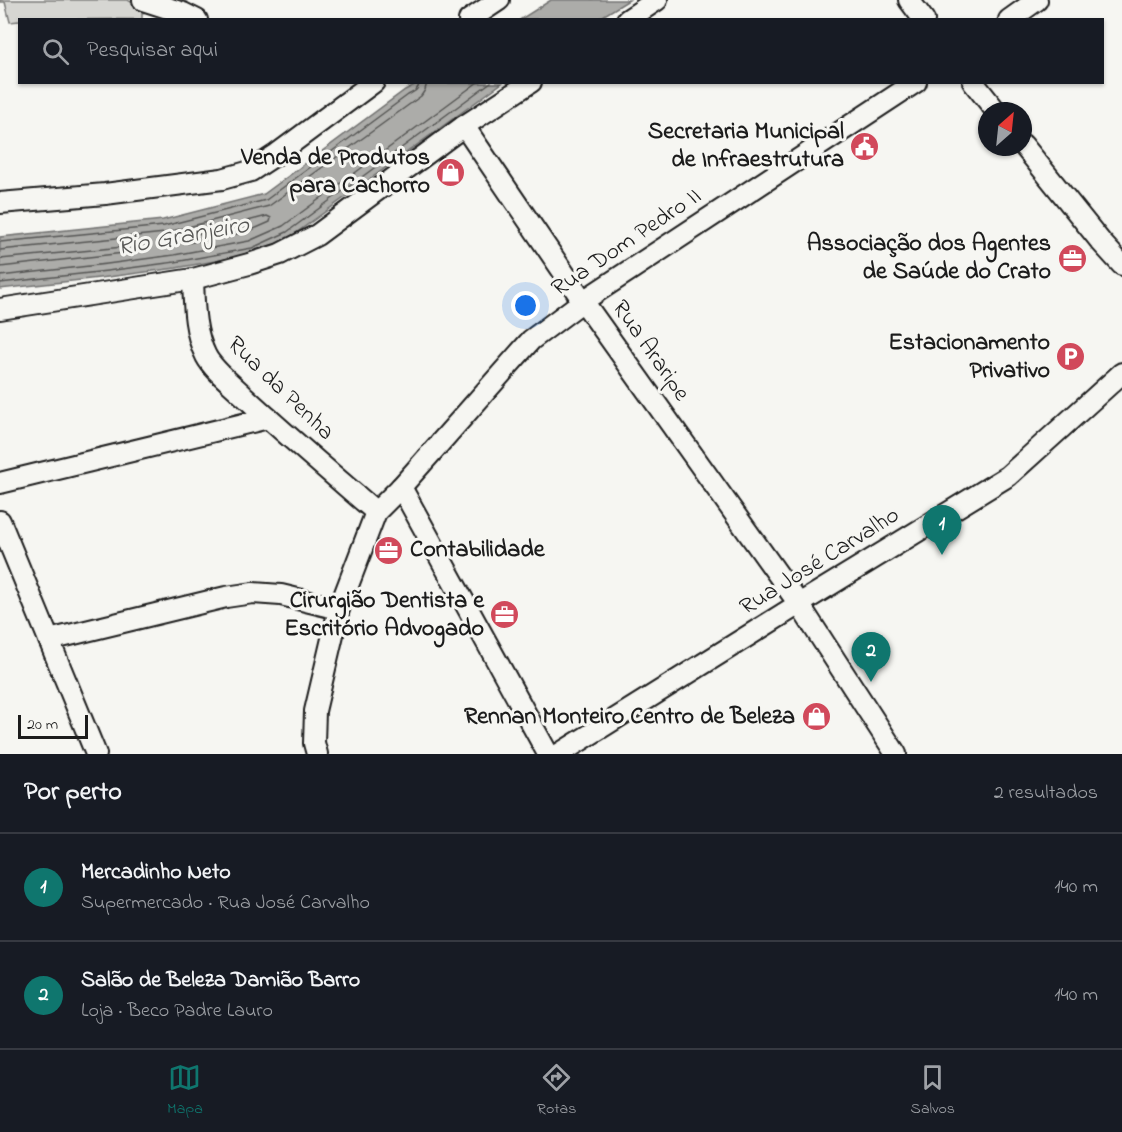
<!DOCTYPE html>
<html lang="pt">
<head>
<meta charset="utf-8">
<style>
	:root { --surface:#171b24; --page:#20242c; --text:#f1f3f6; --muted:#9ea1a6; --line:#363941; --accent:#0f766e }
	body { margin:0; font-family:"Indie Flower",sans-serif; background:var(--page); color:var(--text) }
	.compass { position:absolute; left:978px; top:102px; width:54px; height:54px; border-radius:50%; background:var(--surface); box-shadow:0 2px 4px #0004; rotate:27deg }
	.scale { position:absolute; left:18px; bottom:15px; width:70px; box-sizing:border-box; padding-left:6px; border:3px solid #1c1c1c; border-top:0; font-size:16px; line-height:21px; white-space:nowrap; color:#1c1c1c; -webkit-text-stroke:4px #f6f6f2; paint-order:stroke }
	.you { position:absolute; left:526px; top:306px; width:21px; height:21px; margin:-15px; border:4px solid #fff; border-radius:50%; background:#1a73e8; box-shadow:0 0 0 9px #1a73e833 }
	.badge { display:grid; place-items:center; width:39px; height:39px; border-radius:50%; background:var(--accent); color:#fff; font-size:20px; font-weight:700 }
	.pin { position:absolute; translate:-50% -50px; filter:drop-shadow(0 2px 3px #0008) }
	.pin::after { content:''; position:absolute; top:32px; width:21px; height:18px; background:inherit; clip-path:polygon(0 0,100% 0,50% 100%) }
	.list { margin:0; padding:0; list-style:none }
	h2 { display:flex; justify-content:space-between; align-items:center; height:78px; margin:0; padding:0 24px; font-size:26px }
	h2 small { font-size:20px; font-weight:400; color:var(--muted) }
	.list li { display:grid; grid-template-columns:39px 1fr auto; gap:18px; align-items:center; box-sizing:border-box; height:108px; padding:0 24px; border-top:2px solid var(--line) }
	.list b { display:block; font-size:22px; white-space:nowrap }
	.list p { margin:0; font-size:20px; white-space:nowrap; color:var(--muted) }
	.list em { font-size:20px; font-style:normal; color:var(--muted) }
	.icon { flex:none; width:33px; height:33px; fill:none; stroke:currentColor; stroke-width:2; stroke-linecap:round; stroke-linejoin:round }
	.map { position:relative; flex:none; width:1122px; height:754px; overflow:hidden }
	.search { position:absolute; background:var(--surface); box-shadow:0 2px 4px #0004; left:18px; right:18px; top:18px; height:66px; display:flex; align-items:center; gap:15px; box-sizing:border-box; padding:0 21px; border-radius:0px; color:var(--muted); font-size:22px }
	.sheet { height:294px; background:var(--surface) }
	nav { display:flex; justify-content:space-around; align-items:center; box-sizing:border-box; height:84px; border-top:2px solid var(--line); background:var(--surface); font-size:16px; color:var(--muted) }
	nav a { display:grid; justify-items:center; gap:3px }
	nav .on { color:var(--accent) }
	.map>svg:first-child { display:block }
	.green { fill:#d6d6d2; stroke:#797977; stroke-width:1.5 }
	.water { fill:#acaca9; stroke:#727271; stroke-width:1.5 }
	.lines { fill:none; stroke-linecap:round; stroke-linejoin:round }
	.shore { stroke:#565654; stroke-width:1.5 }
	.street-casing { stroke:#1c1c1c; stroke-width:24 }
	.street { stroke:#f6f6f2; stroke-width:20 }
	.labels { text-anchor:middle; dominant-baseline:central; stroke-width:6; stroke-linejoin:round; paint-order:stroke }
	.poi-label { font-size:24px; font-weight:bold; fill:#1c1c1c; stroke:#f6f6f2; text-anchor:end }
	.street-label { font-size:24px; fill:#1c1c1c; stroke:#f6f6f2 }
	.water-label { font-size:26px; font-style:italic; fill:#565654; stroke:#f6f6f2 }
</style>
</head>
<body>
<div class="map">
<svg width="1122" height="754" viewBox="0 0 1122 754">
	<rect width="100%" height="100%" fill="#f6f6f2"/>
	<filter id="ink" filterUnits="userSpaceOnUse"><feTurbulence type="fractalNoise" baseFrequency=".0167" numOctaves="2"/><feDisplacementMap in="SourceGraphic" scale="12" xChannelSelector="R" yChannelSelector="G"/><feConvolveMatrix kernelMatrix="1 2 1 2 8 2 1 2 1" color-interpolation-filters="sRGB"/></filter>
	<g filter="url(#ink)">
		<path class="green" d="M0,0h128l19,12 -5,1v6l-122,1 -1,1 -9,1 -5,-20h-5z"/>
		<g class="water">
			<path d="M551,0h78l-31,19h-77z"/>
			<path d="M418,83h84l-213,155 -35,16 -78,14 -68,9 -108,12v-52l163,-17 101,-26 141,-104z"/>
		</g>
		<g class="lines">
			<g class="shore">
				<path d="M267,216l4,2 -1,4 -23,10 -60,11 -4,-2 3,-4z"/>
				<path d="M0,242l164,-16 102,-26 142,-105c6,-3 11,-5 11,-13"/>
				<path d="M0,250l165,-17 104,-27 152,-110 4,-6 2,-8"/>
				<path d="M0,259l123,-12 3,2 -2,4 -124,14"/>
				<path d="M0,276l107,-12 67,-9 75,-14 34,-15 195,-144"/>
				<path d="M0,283l107,-12 68,-9 77,-14 35,-16 204,-150"/>
			</g>
			<defs>
				<g id="street">
					<path d="M143,0l40,13 14,7"/>
					<path d="M909,0l15,20"/>
					<path d="M469,20l30,-20"/>
					<path d="M627,20l30,-20"/>
					<path d="M1009,20l28,-20"/>
					<path d="M973,82l23,29"/>
					<path d="M464,126l119,175 216,303 97,150"/>
					<path d="M1023,145l78,97 21,23"/>
					<path d="M0,203l105,-9 117,-15 29,-8 26,-17 97,-72"/>
					<path d="M193,279c1,26 1,53 13,77 8,15 26,28 38,40 43,40 88,78 132,116"/>
					<path d="M0,309l193,-30 56,-15 31,-10 37,-19 147,-109 67,-44"/>
					<path d="M0,483l268,-65"/>
					<path d="M401,487l147,267"/>
					<path d="M0,521l96,233"/>
					<path d="M49,640l177,-43 27,-4 28,2 58,14"/>
					<path d="M317,754l-3,-11 1,-32 24,-102 37,-97 25,-25 130,-147 52,-39 333,-219"/>
					<path d="M559,754l240,-150 209,-128 114,-103"/>
				</g>
			</defs>
			<use href="#street" class="street-casing"/>
			<use href="#street" class="street"/>
		</g>
	</g>
	<defs>
		<symbol id="civic-disc" viewBox="-11 -11 22 22"><circle r="9.5" fill="#d1495b" stroke="#f6f6f2"/><path d="M-.6-6.5H3V-4.5H.6V-3L4-1V1h2V6H-6V1h2V-1L-.6-3ZM-1.2 2.5V6h2.4V2.5Z" fill="#fff"/></symbol>
		<symbol id="shop-disc" viewBox="-11 -11 22 22"><circle r="9.5" fill="#d1495b" stroke="#f6f6f2"/><path d="M-5-2.5h2.3a2.7 3.5 0 0 1 5.4 0H5L5.5 6h-11ZM-1.5-2.5h3a1.5 2.3 0 0 0-3 0Z" fill="#fff"/></symbol>
		<symbol id="office-disc" viewBox="-11 -11 22 22"><circle r="9.5" fill="#d1495b" stroke="#f6f6f2"/><path d="M-6-3h4V-5.5h4V-3h4V5H-6ZM-1-4.5V-3h2v-1.5ZM-6 0V1H6V0Z" fill="#fff"/></symbol>
		<symbol id="parking-disc" viewBox="-11 -11 22 22"><circle r="9.5" fill="#d1495b" stroke="#f6f6f2"/><path d="M-3.5-5.5H1a3.5 3.5 0 0 1 0 7H-1V5.5H-3.5ZM-1-3.4V-.6H.8a1.4 1.4 0 0 0 0-2.8Z" fill="#fff"/></symbol>
	</defs>
	<g fill-rule="evenodd">
		<use href="#civic-disc" x="848" y="130" width="33" height="33"/>
		<use href="#shop-disc" x="434" y="156" width="33" height="33"/>
		<use href="#office-disc" x="1056" y="242" width="33" height="33"/>
		<use href="#parking-disc" x="1054" y="340" width="33" height="33"/>
		<use href="#office-disc" x="372" y="534" width="33" height="33"/>
		<use href="#office-disc" x="488" y="598" width="33" height="33"/>
		<use href="#shop-disc" x="800" y="700" width="33" height="33"/>
	</g>
	<g class="labels">
		<g class="poi-label">
			<text x="844" y="132">Secretaria Municipal<tspan x="844" dy="28">de Infraestrutura</tspan></text>
			<text x="430" y="158">Venda de Produtos<tspan x="430" dy="28">para Cachorro</tspan></text>
			<text x="1051" y="244">Associação dos Agentes<tspan x="1051" dy="28">de Saúde do Crato</tspan></text>
			<text x="1050" y="343">Estacionamento<tspan x="1050" dy="28">Privativo</tspan></text>
			<text x="410" y="550" text-anchor="start">Contabilidade</text>
			<text x="484" y="601">Cirurgião Dentista e<tspan x="484" dy="28">Escritório Advogado</tspan></text>
			<text x="795" y="717">Rennan Monteiro Centro de Beleza</text>
		</g>
		<g class="street-label">
			<text transform="translate(627 243) rotate(-34)">Rua Dom Pedro II</text>
			<text transform="translate(650 351) rotate(55)">Rua Araripe</text>
			<text transform="translate(280 389) rotate(44)">Rua da Penha</text>
			<text transform="translate(820 562) rotate(-32)">Rua José Carvalho</text>
		</g>
		<g class="water-label">
			<text transform="translate(183 237) rotate(-10)">Rio Granjeiro</text>
		</g>
	</g>
</svg>
<svg class="compass" viewBox="-18 -18 36 36"><path d="M0-13l5 13h-10z" fill="#e53935"/><path d="M0 13l5-13h-10z" fill="#9ea1a6"/></svg>
<div class="scale">20 m</div>
<div class="you"></div>
<div class="pin badge" style="left:942px;top:555px">1</div>
<div class="pin badge" style="left:871px;top:682px">2</div>
<div class="search"><svg class="icon" aria-label="search" viewBox="0 0 24 24"><circle cx="10" cy="10" r="6"/><path d="M15 15l6 6"/></svg>Pesquisar aqui</div>
</div>
<section class="sheet">
<h2>Por perto<small>2 resultados</small></h2>
<ul class="list">
<li><span class="badge">1</span><div><b>Mercadinho Neto</b><p>Supermercado · Rua José Carvalho</p></div><em>140 m</em></li>
<li><span class="badge">2</span><div><b>Salão de Beleza Damião Barro</b><p>Loja · Beco Padre Lauro</p></div><em>140 m</em></li>
</ul>
</section>
<nav>
<a class="on"><svg class="icon" aria-label="map" viewBox="0 0 24 24"><path d="M3 6l6-2 6 2 6-2v14l-6 2-6-2-6 2zM9 4v14M15 6v14"/></svg>Mapa</a>
<a><svg class="icon" aria-label="directions" viewBox="0 0 24 24"><path d="M12 3l9 9-9 9-9-9zM9 14v-3h6M13 9l2 2-2 2"/></svg>Rotas</a>
<a><svg class="icon" aria-label="saved" viewBox="0 0 24 24"><path d="M7 4h10v16l-5-4-5 4z"/></svg>Salvos</a>
</nav>
</body>
</html>
